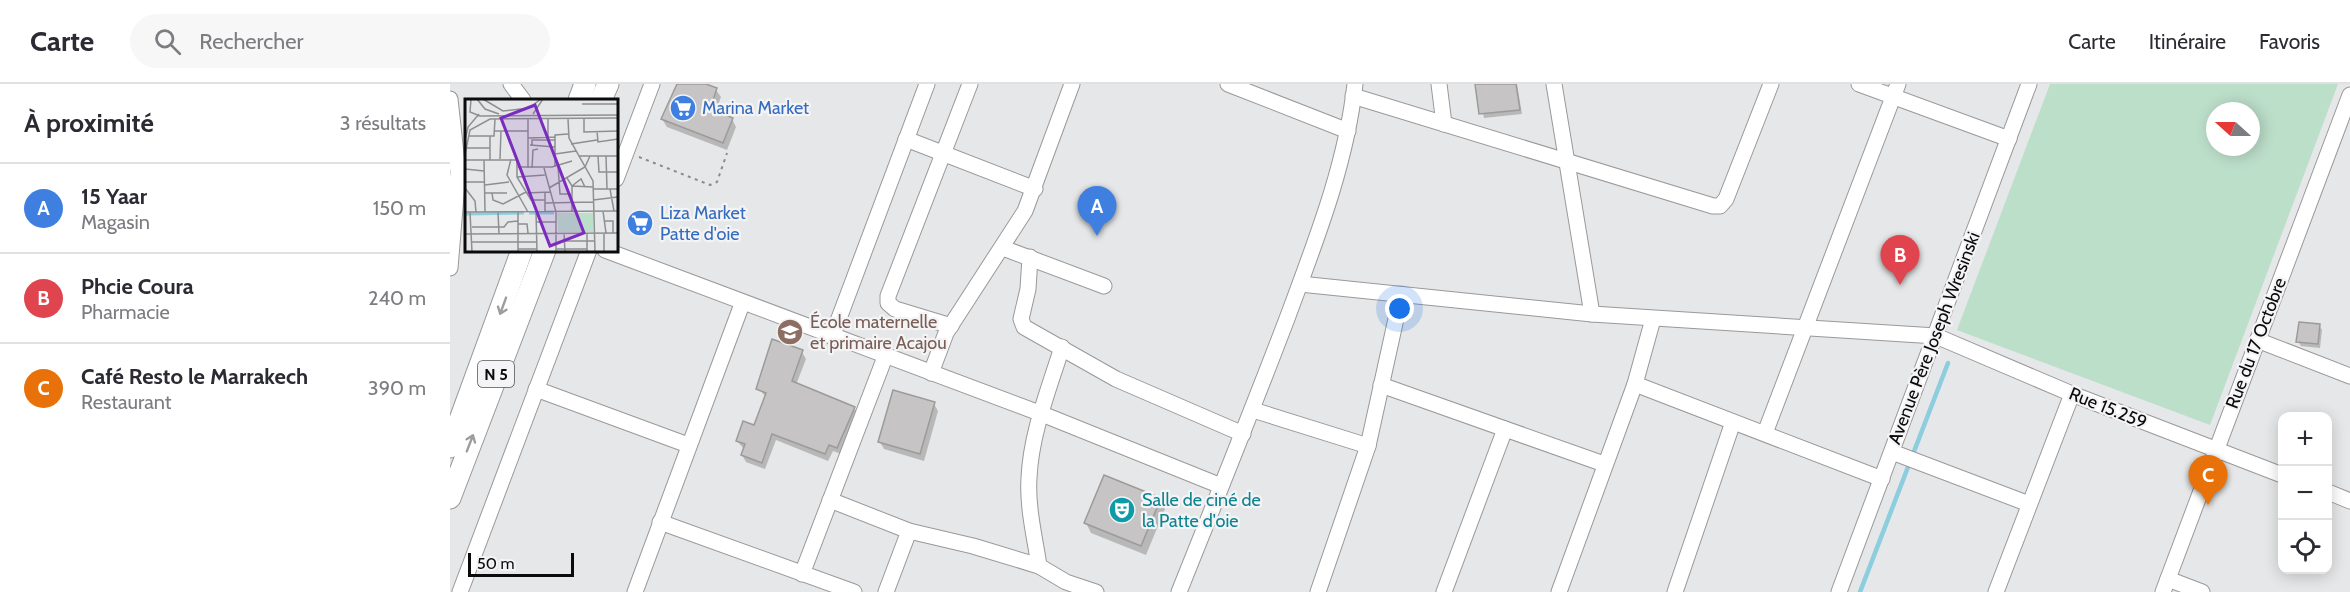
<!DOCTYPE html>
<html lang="fr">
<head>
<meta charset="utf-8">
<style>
	:root { --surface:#fff; --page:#f7f7f7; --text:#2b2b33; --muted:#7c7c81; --line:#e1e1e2; --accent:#0f766e }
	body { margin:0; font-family:Cabin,sans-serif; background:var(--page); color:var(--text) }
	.controls { position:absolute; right:18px; bottom:18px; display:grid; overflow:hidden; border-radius:12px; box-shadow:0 3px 15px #0003 }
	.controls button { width:54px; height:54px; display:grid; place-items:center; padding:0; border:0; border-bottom:2px solid var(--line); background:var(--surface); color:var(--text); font:30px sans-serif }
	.compass { position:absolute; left:1756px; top:18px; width:54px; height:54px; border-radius:50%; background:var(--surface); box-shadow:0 3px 15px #0003; rotate:291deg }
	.scale { position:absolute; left:18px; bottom:15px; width:106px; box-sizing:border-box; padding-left:6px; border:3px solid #0b0b0c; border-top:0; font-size:16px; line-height:21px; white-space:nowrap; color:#0b0b0c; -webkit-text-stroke:4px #f4f4f6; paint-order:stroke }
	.you { position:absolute; left:950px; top:225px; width:21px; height:21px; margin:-15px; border:4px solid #fff; border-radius:50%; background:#1a73e8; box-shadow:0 0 0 9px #1a73e833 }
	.badge { display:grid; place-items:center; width:39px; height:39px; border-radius:50%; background:var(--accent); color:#fff; font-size:20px; font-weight:700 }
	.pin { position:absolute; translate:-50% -50px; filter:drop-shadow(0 2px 3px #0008) }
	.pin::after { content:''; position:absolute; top:32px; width:21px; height:18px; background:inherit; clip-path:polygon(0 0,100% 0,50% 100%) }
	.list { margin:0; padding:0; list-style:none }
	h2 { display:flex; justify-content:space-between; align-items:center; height:78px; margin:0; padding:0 24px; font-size:26px }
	h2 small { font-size:20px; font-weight:400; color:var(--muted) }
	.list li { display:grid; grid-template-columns:39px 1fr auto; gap:18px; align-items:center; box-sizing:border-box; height:90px; padding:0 24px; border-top:2px solid var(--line) }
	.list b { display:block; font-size:22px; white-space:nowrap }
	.list p { margin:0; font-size:20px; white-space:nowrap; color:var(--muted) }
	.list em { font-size:20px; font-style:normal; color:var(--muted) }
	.icon { flex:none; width:33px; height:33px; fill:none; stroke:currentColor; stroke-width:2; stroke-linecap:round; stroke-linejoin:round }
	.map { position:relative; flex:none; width:1900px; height:508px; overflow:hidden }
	header { display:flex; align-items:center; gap:36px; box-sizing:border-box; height:84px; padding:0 30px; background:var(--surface); border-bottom:2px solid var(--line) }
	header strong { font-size:28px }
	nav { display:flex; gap:33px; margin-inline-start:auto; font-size:21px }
	.search { width:420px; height:54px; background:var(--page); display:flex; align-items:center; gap:15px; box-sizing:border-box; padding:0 21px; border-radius:33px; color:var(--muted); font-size:22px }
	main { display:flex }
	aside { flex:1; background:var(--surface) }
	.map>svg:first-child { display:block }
	.green { fill:#bcdfca; fill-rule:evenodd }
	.shadow { fill:#0003 }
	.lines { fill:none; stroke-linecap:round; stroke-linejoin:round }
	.stream { stroke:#8ccdde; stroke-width:4.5 }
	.building { fill:#c6c4c4; stroke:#9d9b9a; stroke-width:1.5 }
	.minor-casing { stroke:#99999a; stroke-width:17 }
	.highway-casing { stroke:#99999a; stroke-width:23 }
	.path { stroke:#898a8b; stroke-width:2; stroke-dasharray:3 4.5; stroke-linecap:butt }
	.minor { stroke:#fff; stroke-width:15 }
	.highway { stroke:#fff; stroke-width:21 }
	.oneway { stroke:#9d9d9e }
	.labels { text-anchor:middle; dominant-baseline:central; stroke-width:4.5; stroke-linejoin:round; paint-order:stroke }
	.shield { fill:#f4f4f6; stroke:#515152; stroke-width:1.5 }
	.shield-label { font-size:16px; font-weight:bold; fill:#0b0b0c }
	.shop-label { font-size:18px; fill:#366cbe; stroke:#f4f4f6; text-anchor:start }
	.education-label { font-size:18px; fill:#785e54; stroke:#f4f4f6; text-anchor:start }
	.street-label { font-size:18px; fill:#0b0b0c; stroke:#f4f4f6 }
	.culture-label { font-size:18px; fill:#0d838f; stroke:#f4f4f6; text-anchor:start }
	.inset-river { fill:none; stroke:#8ccdde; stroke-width:3 }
	.inset-road { fill:none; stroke:#8e8f90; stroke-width:1.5 }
	.view { fill:#7b2cbf; fill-opacity:0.15; stroke:#7b2cbf; stroke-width:3 }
	.inset-edge { fill:none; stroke:#0b0b0c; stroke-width:3 }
</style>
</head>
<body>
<header>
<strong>Carte</strong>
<div class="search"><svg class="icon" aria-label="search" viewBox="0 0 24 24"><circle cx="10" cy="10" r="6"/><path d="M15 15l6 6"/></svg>Rechercher</div>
<nav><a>Carte</a><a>Itinéraire</a><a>Favoris</a></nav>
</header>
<main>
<aside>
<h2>À proximité<small>3 résultats</small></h2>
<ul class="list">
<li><span class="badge" style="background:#3f7fe0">A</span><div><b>15 Yaar</b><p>Magasin</p></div><em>150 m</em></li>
<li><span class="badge" style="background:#e0444e">B</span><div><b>Phcie Coura</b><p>Pharmacie</p></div><em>240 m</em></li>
<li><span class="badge" style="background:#e8710a">C</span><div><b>Café Resto le Marrakech</b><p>Restaurant</p></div><em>390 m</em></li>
</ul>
</aside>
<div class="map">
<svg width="1900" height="508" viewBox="0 0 1900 508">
	<rect width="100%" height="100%" fill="#e6e7e8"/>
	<path class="green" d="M1600,0h288l-128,341 -253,-95zM1765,27h36v36h-36z"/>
	<g class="shadow">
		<path d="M228,0h23l15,6 5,7 -6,16 17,6 4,8 -9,23 -60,-23 -5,-8z"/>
		<path d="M1027,0h40l5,30 -38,4z"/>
		<path d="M1869,241l3,5 -2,18 -19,-2 -3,-5z"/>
		<path d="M352,268l4,7 -10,26 58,23 5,7 -18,39 -8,-3 -5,10 -52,-21 -11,29 -19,-7 -4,-7 2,-6 -7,-8 18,-14 11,-30 -8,-9z"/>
		<path d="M484,320l4,7 -14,50 -40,-12 -4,-7z"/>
		<path d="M710,415l5,10 -19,46 -55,-22 -5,-10z"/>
	</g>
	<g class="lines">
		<path class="stream" d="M1410,508l88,-229"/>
	</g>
	<g class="building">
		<path d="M227,0h29l11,4 -7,21 23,9 -10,25 -62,-24z"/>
		<path d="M1025,0h41l4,26 -41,4z"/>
		<path d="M1849,238l21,2 -2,20 -22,-2z"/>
		<path d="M322,255l31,11 -11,31 63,26 -18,41 -8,-3 -4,9 -53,-20 -10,29 -21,-8 4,-11 -9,-3 7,-20 11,4 12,-32 -10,-4z"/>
		<path d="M443,306l42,12 -15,52 -42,-12z"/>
		<path d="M654,391l57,23 -20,48 -57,-23z"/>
	</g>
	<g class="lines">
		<defs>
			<g id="minor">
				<path d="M61,0l12,16"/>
				<path d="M778,0l120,47"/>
				<path d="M989,0l5,40"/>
				<path d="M1104,0l38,230"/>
				<path d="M1409,0l150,55"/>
				<path d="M903,12l360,110h7l6,-7 45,-115"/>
				<path d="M0,15l8,73 -8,96"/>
				<path d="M456,55l129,50"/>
				<path d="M166,95l36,-95"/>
				<path d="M553,164l101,38"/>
				<path d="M155,166l437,164 179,72"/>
				<path d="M580,173l-2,32 -7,30 3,8 92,52 127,55"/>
				<path d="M850,200l292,30 344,22 136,58 210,81"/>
				<path d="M501,242l-56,-17 -7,-6v-7l82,-212"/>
				<path d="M382,253l95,-253"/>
				<path d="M1807,256l93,36"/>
				<path d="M612,263c-13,42 -31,86 -33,131 -2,29 6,60 10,88l27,16 30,10"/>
				<path d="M481,289l15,-40 79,-122 47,-127"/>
				<path d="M1185,300l247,95"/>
				<path d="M931,301l223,79"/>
				<path d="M86,305l152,56"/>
				<path d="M803,326l115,36"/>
				<path d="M1315,349l133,-349"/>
				<path d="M1442,368l137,52"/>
				<path d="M1878,408l22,9"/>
				<path d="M380,416l79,31 64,15 66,20"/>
				<path d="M210,438l194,70"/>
				<path d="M352,490l83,-217"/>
				<path d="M1718,495l34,13"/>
				<path d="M10,508l129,-342"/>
				<path d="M185,508l107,-288"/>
				<path d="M436,508l23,-61"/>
				<path d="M729,508c37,-92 74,-184 109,-276 28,-76 58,-151 67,-232"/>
				<path d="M868,508l50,-146 33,-150"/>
				<path d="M994,508l61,-163"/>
				<path d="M1109,508l76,-208 18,-65"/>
				<path d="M1225,508l58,-170"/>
				<path d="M1389,508l190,-508"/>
				<path d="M1546,508l76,-198"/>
				<path d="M1713,508l187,-497"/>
			</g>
			<g id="highway">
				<path d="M129,16l6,-16"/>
				<path d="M151,16l7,-16"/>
				<path d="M0,363l72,-197"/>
				<path d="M0,414l95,-248"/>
			</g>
		</defs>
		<use href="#minor" class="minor-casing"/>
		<use href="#highway" class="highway-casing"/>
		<path class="path" d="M189,73l71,28 7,-3 10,-29"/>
		<use href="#minor" class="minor"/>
		<use href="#highway" class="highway"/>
	</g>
	<defs><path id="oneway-shaft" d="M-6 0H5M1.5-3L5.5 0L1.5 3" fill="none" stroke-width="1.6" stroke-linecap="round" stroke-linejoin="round" transform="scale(1.5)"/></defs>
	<g class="oneway">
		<use href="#oneway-shaft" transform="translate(53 222) rotate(110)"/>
		<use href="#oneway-shaft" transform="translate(20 359) rotate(-69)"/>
	</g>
	<defs>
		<symbol id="supermarket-disc" viewBox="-11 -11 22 22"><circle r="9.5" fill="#3f7fe0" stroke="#f4f4f6"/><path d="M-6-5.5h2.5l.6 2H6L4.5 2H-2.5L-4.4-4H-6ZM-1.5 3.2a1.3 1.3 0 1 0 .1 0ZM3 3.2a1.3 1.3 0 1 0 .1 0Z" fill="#fff"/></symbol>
		<symbol id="school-disc" viewBox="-11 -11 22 22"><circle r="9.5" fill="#8d6e63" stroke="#f4f4f6"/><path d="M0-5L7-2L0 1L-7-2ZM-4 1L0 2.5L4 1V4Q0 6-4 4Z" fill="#fff"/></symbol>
		<symbol id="theatre-disc" viewBox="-11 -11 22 22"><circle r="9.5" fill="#0f9aa8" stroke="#f4f4f6"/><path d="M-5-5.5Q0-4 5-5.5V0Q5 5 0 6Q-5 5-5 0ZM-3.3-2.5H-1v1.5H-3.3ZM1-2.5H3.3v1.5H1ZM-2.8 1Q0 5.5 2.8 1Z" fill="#fff"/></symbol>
	</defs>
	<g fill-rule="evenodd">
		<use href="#supermarket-disc" x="218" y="9" width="30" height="30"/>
		<use href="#supermarket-disc" x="175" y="124" width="30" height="30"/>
		<use href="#school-disc" x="325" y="233" width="30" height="30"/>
		<use href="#theatre-disc" x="657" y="411" width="30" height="30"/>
	</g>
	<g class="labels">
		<rect class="shield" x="28" y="277" width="36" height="26" rx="4.5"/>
		<g class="shield-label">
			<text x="46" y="290">N 5</text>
		</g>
		<g class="shop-label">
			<text x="252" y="24">Marina Market</text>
			<text x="210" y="129">Liza Market<tspan x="210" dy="21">Patte d'oie</tspan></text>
		</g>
		<g class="education-label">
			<text x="360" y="238">École maternelle<tspan x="360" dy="21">et primaire Acajou</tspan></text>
		</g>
		<g class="street-label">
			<text transform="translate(1484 254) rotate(-69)">Avenue Père Joseph Wresinski</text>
			<text transform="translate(1806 259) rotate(-69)">Rue du 17 Octobre</text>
			<text transform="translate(1658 324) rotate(22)">Rue 15.259</text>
		</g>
		<g class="culture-label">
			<text x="692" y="416">Salle de ciné de<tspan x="692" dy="21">la Patte d'oie</tspan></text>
		</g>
	</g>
	<g transform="translate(15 15)">
		<rect width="153" height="153" fill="#e6e7e8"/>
		<path d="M92,114h36v19h-35z" fill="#bcdfca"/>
		<path class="inset-river" d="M64,114h25M0,115l59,-1"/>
		<path class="inset-road" d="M6,0l-1,13 10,4 138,-1M12,0l8,10 14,5M18,0l20,12 26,-3 12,-9M117,5h36M68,15l10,-15M63,19v50M83,20v19M103,20l1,19 24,43 2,71M119,20v13l34,-1M30,32h33M132,32l1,11 20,-3M3,37h26l1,-17M63,39l27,-1M0,41l3,-13 11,-13M106,45l26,-4M65,46l25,2M67,46v-5h23M1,49h24M0,55l5,-24 20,-11 128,-1M90,55l21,-3M114,57h39M133,57l1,16h19M141,57l1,33M35,60l1,-28M46,60l-4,16 21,37M0,61h52M19,61l1,52M25,61v-24M52,61v17l14,23h14M93,67l2,28h11M53,68h34l20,-6M90,68v-32l13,-1M67,69l1,-18 5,-1M79,69l12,44v40M0,70l19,2M52,78l28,-2M102,79l5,8v25M1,83h19M20,86l24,-3M107,87l21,1M107,87l9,-7 4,8M0,89l10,13 1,11M84,89l36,-21 5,-11M128,90h25M145,90l4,22M20,94h22M27,94l1,7 10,4 23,-12M61,94l24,-1M80,94v19M128,101l25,-3M80,104l49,-1M138,112l3,22M0,113l153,-1M5,113l2,40M33,113l1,22M53,113v40M71,113l1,40M140,122h8v12M71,123h20M53,125h9l1,9M7,128h32l4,-5 10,-1M99,134l1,19M122,134v19M0,135l153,-1M99,142h31M7,143h65M53,150h19M91,150h31M139,153v-19"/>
		<path class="view" d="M70,6l49,128 -34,13 -49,-128z"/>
		<rect width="153" height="153" class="inset-edge"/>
	</g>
</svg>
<div class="controls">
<button>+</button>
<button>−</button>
<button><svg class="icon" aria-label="locate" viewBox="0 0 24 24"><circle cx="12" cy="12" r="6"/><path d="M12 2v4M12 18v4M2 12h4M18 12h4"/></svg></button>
</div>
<svg class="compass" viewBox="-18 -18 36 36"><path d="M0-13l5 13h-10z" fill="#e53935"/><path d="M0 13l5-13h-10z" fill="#7c7c81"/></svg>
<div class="scale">50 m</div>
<div class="you"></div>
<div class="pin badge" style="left:647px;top:152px;background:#3f7fe0">A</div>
<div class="pin badge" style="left:1450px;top:201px;background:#e0444e">B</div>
<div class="pin badge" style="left:1758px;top:421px;background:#e8710a">C</div>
</div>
</main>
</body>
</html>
